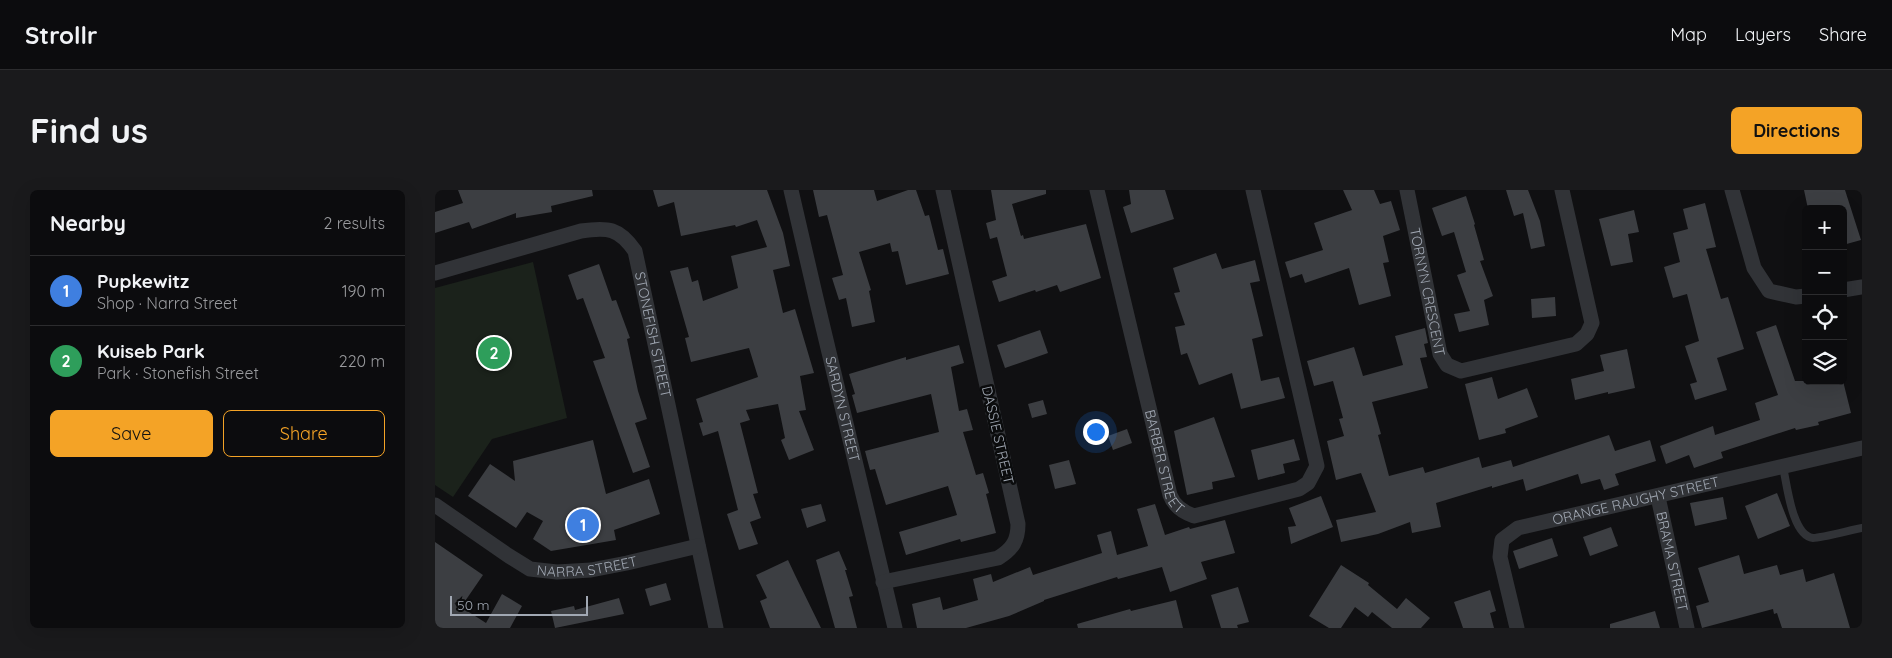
<!DOCTYPE html>
<html lang="en">
<head>
<meta charset="utf-8">
<style>
	:root { --surface:#0c0c0e; --page:#1a1a1c; --text:#f1f3f6; --muted:#9a9b9e; --line:#2c2c2e; --accent:#f4a326 }
	body { margin:0; font-family:Quicksand,sans-serif; background:var(--page); color:var(--text) }
	.controls { position:absolute; right:15px; top:15px; display:grid; overflow:hidden; border-radius:8px; box-shadow:0 5px 20px #0002 }
	.controls button { width:45px; height:45px; display:grid; place-items:center; padding:0; border:0; border-bottom:1px solid var(--line); background:var(--surface); color:var(--text); font:25px sans-serif }
	.scale { position:absolute; left:15px; bottom:12px; width:138px; box-sizing:border-box; padding-left:5px; border:2px solid #a1a8b3; border-top:0; font-size:14px; line-height:18px; white-space:nowrap; color:#a1a8b3; -webkit-text-stroke:4px #0b0c0d; paint-order:stroke }
	.you { position:absolute; left:660px; top:241px; width:18px; height:18px; margin:-12px; border:4px solid #fff; border-radius:50%; background:#1a73e8; box-shadow:0 0 0 8px #1a73e833 }
	.badge { display:grid; place-items:center; width:32px; height:32px; border-radius:50%; background:var(--accent); color:#fff; font-size:16px; font-weight:700 }
	.pin { position:absolute; translate:-50% -50%; border:2px solid #fff; box-shadow:0 1px 5px #0006 }
	.list { margin:0; padding:0; list-style:none }
	h2 { display:flex; justify-content:space-between; align-items:center; height:65px; margin:0; padding:0 20px; font-size:21px }
	h2 small { font-size:16px; font-weight:400; color:var(--muted) }
	.list li { display:grid; grid-template-columns:32px 1fr auto; gap:15px; align-items:center; box-sizing:border-box; height:70px; padding:0 20px; border-top:1px solid var(--line) }
	.list b { display:block; font-size:19px; white-space:nowrap }
	.list p { margin:0; font-size:16px; white-space:nowrap; color:var(--muted) }
	.list em { font-size:16px; font-style:normal; color:var(--muted) }
	.actions { display:flex; gap:10px; padding:15px 20px }
	.actions a { flex:1; padding:11px 0; border:1px solid var(--accent); border-radius:8px; text-align:center; font-size:18px; color:var(--accent) }
	.actions .main { background:var(--accent); color:#111 }
	.icon { flex:none; width:28px; height:28px; fill:none; stroke:currentColor; stroke-width:2; stroke-linecap:round; stroke-linejoin:round }
	.map { position:relative; flex:none; width:1427px; height:438px; overflow:hidden; border-radius:8px }
	header { display:flex; align-items:center; gap:30px; box-sizing:border-box; height:70px; padding:0 25px; background:var(--surface); border-bottom:1px solid var(--line) }
	header strong { font-size:24px }
	nav { display:flex; gap:28px; margin-inline-start:auto; font-size:18px }
	.intro { display:flex; align-items:center; justify-content:space-between; box-sizing:border-box; height:120px; padding:0 30px }
	h1 { margin:0; font-size:35px }
	.button { padding:12px 22px; border-radius:8px; background:var(--accent); color:#111; font-size:18px; font-weight:700 }
	main { display:flex; gap:30px; padding:0 30px }
	aside { flex:1; background:var(--surface); border-radius:8px; box-shadow:0 5px 20px #0002 }
	.map>svg:first-child { display:block }
	.green { fill:#1b221b }
	.building { fill:#3c3e42 }
	.lines { fill:none; stroke-linecap:round; stroke-linejoin:round }
	.lane { stroke:#313337; stroke-width:8 }
	.street { stroke:#313337; stroke-width:15 }
	.labels { text-anchor:middle; dominant-baseline:central; stroke-width:5; stroke-linejoin:round; paint-order:stroke }
	.street-label { font-size:14px; fill:#a1a8b3; stroke:#0b0c0d }
</style>
</head>
<body>
<header>
<strong>Strollr</strong>
<nav><a>Map</a><a>Layers</a><a>Share</a></nav>
</header>
<div class="intro"><h1>Find us</h1><a class="button">Directions</a></div>
<main>
<aside>
<h2>Nearby<small>2 results</small></h2>
<ul class="list">
<li><span class="badge" style="background:#3f7fe0">1</span><div><b>Pupkewitz</b><p>Shop · Narra Street</p></div><em>190 m</em></li>
<li><span class="badge" style="background:#2e9e5b">2</span><div><b>Kuiseb Park</b><p>Park · Stonefish Street</p></div><em>220 m</em></li>
</ul>
<div class="actions"><a class="main">Save</a><a>Share</a></div>
</aside>
<div class="map">
<svg width="1427" height="438" viewBox="0 0 1427 438">
	<rect width="100%" height="100%" fill="#101012"/>
	<path class="green" d="M98,72l34,156 -75,21 -39,58 -18,-12v-197z"/>
	<g class="building">
		<path d="M23,0h134l1,6 -42,10 1,6 -36,6v-5l-44,16 -3,-7 -34,11v-21l28,-9z"/>
		<path d="M218,0h114l16,43 7,33 -17,4 10,43 12,-4 19,64 -14,3 6,34 -7,1 15,39 -25,10 -8,-20 4,-2 -7,-34 -32,6 4,10 -10,3 18,70 -5,1 8,24 -11,4 8,22 -19,6 -12,-36 11,-4 -20,-79 -15,5 -4,-13 4,-1 -7,-23 62,-22 -9,-29 -58,14 -6,-24 4,-1 -19,-66 18,-4 4,15 6,-2 5,21 35,-13 -7,-32 36,-9 -10,-27 -21,7 -1,-2 -54,11 -7,-34 -16,5z"/>
		<path d="M378,0h61l3,11 31,-11h8l9,26 4,-1 9,35 5,-1 6,25 -43,11 -8,-34 -6,1 -2,-9 -31,9 12,38 -2,1 6,31 -23,5 -6,-29 -7,2 -7,-22 11,-3 -16,-60 -8,2z"/>
		<path d="M556,0h55v4l-34,10 9,32 2,-1 1,4 62,-15 15,54 -41,14 -3,-7 -21,7 -1,-2 -36,12 -7,-21 15,-5 -10,-39 -7,2 -4,-16 10,-3z"/>
		<path d="M694,0h36l9,29 -43,14 -8,-26 8,-3z"/>
		<path d="M908,0h31l6,14 11,-3 9,29 -17,6 6,26 -6,1 8,33 -32,9 -10,-37 -44,15 -3,-9 -12,4 -5,-16 38,-12 -9,-27 38,-13z"/>
		<path d="M1071,0h22l12,31 5,25 -14,3 -8,-36 -9,3z"/>
		<path d="M1369,0h41l16,50 -18,5v-36h-35z"/>
		<path d="M1031,6l9,28 -1,1 10,35 -4,1 13,35 -9,4 5,25 -30,7 -5,-18 16,-3 -13,-36 9,-3 -12,-40 -12,4 -10,-28z"/>
		<path d="M1270,13l11,44 -10,2 15,50 7,-2 16,52 -27,9 10,32 -32,10 -5,-16 7,-2 -12,-36 14,-5 -12,-47 -14,4 -9,-31 16,-5 -7,-29 15,-4 -5,-20z"/>
		<path d="M1199,20l5,22 -11,2 5,28 -22,4 -12,-47z"/>
		<path d="M781,63l6,16 33,-9 5,21 -10,2 13,53 -11,3 9,42 18,-4 6,21 -44,11 -9,-36 -33,12 -12,-32 -6,2 -6,-28 10,-2 -11,-32 6,-1 -7,-24z"/>
		<path d="M164,74l13,37 4,-1 14,38 -3,1 11,52 9,28 -12,4 15,44 -17,6 -40,-112 12,-3 -22,-60 -6,2 -9,-25z"/>
		<path d="M1120,107l1,19 -24,2 -1,-19z"/>
		<path d="M1341,135l19,56h48l8,32 -33,9 1,3 -23,5 -1,-2 -74,24 2,6 -29,10 -5,-13 -23,9 -6,-18 53,-20 2,9 45,-15 -5,-17 23,-8 -22,-63z"/>
		<path d="M990,138l3,15 -4,1 3,13 -7,1 8,30 -56,14 9,32 -3,1 11,41 34,-9 2,6 54,-16 3,11 29,-8 2,7 96,-32 6,16 35,-11 6,21 -41,13 4,11 -15,5 -4,-11 -19,5 -3,-10 -52,17 -3,-12 -31,9v-2l-56,17 5,24 -29,6 -2,-11 -32,12 -37,8 -5,-22 40,-8 -15,-39 -25,7 -9,-39 17,-5 -5,-17 4,-1 -10,-37 -19,5 -7,-25 47,-14 9,29 40,-11 -8,-29z"/>
		<path d="M605,140l8,23 -43,15 -8,-23z"/>
		<path d="M524,155l5,18 -13,4 8,44 8,-2 6,21 -10,2 13,43 7,-2 6,20 -3,1 10,39 -35,9 -1,-3 -54,16 -7,-23 58,-17 -9,-29 -62,19 -11,-36 -5,1 -5,-19 74,-19 -8,-38 -74,19 -5,-18 3,-1 -6,-20 57,-17v3z"/>
		<path d="M1192,159l8,39 -27,6v-2l-33,8 -4,-21 33,-8 -4,-16z"/>
		<path d="M1057,187l6,22 29,-11 11,29 -33,12 1,4 -27,7 -14,-56z"/>
		<path d="M608,210l4,14 -15,4 -4,-14z"/>
		<path d="M779,227l21,60 -23,5 1,7 -26,6 -13,-64z"/>
		<path d="M692,239l5,14 -19,7 -5,-14z"/>
		<path d="M859,249l6,21 -17,4 2,9 -27,7 -7,-30z"/>
		<path d="M158,250l13,54 43,-15 11,35 -46,16 2,10 -65,11 -18,-12 10,-18 -16,-9 -11,16 -48,-32 22,-32 25,17 -2,-20z"/>
		<path d="M634,270l7,24 -21,5 -6,-24z"/>
		<path d="M1342,303l13,33 -32,13 -13,-33z"/>
		<path d="M886,306l12,31 -42,17 -3,-17 8,-1 -7,-18z"/>
		<path d="M1288,307l4,22 -32,7 -5,-23z"/>
		<path d="M386,314l5,17 -19,7 -6,-19z"/>
		<path d="M720,314l10,31 24,-8 1,2 35,-9 10,33 -34,9 6,17 -37,13 -8,-25 -44,12 -1,-2 -73,23v1l-35,15 -43,12h-49l-5,-24 28,-7 3,13 35,-10 -5,-21 18,-5 2,8 37,-15 3,8 69,-22 -5,-18 14,-4 6,24 31,-9 -11,-37z"/>
		<path d="M1176,337l7,19 -28,10 -7,-19z"/>
		<path d="M1117,348l6,18 -39,13 -6,-18z"/>
		<path d="M0,352l48,33 -22,32 25,16 16,-29 20,12 -12,22h-75z"/>
		<path d="M404,361l8,19h-2l8,26 -4,1 8,31h-22l-19,-68z"/>
		<path d="M1304,365l5,19 33,-9 3,10 23,-6 3,13 28,-9 16,55h-68l-5,-15 -3,1 -1,-5 -71,19 -6,-22 13,-4 -11,-34z"/>
		<path d="M353,370l7,15 26,53h-51l-10,-27 7,-3 -11,-23z"/>
		<path d="M906,375l28,18 -1,2 29,24 9,-11 24,20 -9,10h-29l-20,-16 -4,5 -13,-10 -14,21h-12l-20,-12z"/>
		<path d="M231,393l5,17 -21,6 -5,-17z"/>
		<path d="M803,397l11,35 -12,3 1,3h-17l-10,-33z"/>
		<path d="M1055,400l6,21 -6,2 4,15h-31l-9,-26z"/>
		<path d="M184,408l5,16 -69,14 -4,-17 23,-5 1,4z"/>
		<path d="M741,410l7,28h-105l-1,-4 53,-15 1,2z"/>
		<path d="M1220,421l5,17h-50v-4z"/>
	</g>
	<g class="lines">
		<path class="lane" d="M1348,277c4,17 9,69 30,71 9,0 38,-8 49,-10"/>
		<g class="street">
			<path id="s1" d="M356,0l25,108 79,330"/>
			<path id="s2" d="M662,0l73,305c4,11 13,17 24,21l105,-27 9,-6 9,-17 -64,-276"/>
			<path id="s3" d="M972,0l33,164 7,11 14,6 115,-27 11,-10 5,-11 -30,-133"/>
			<path d="M1297,0l22,78 15,23 27,6 10,-1"/>
			<path id="s4" d="M0,83l146,-42c27,-4 38,-3 54,20l81,377"/>
			<path d="M1408,100l19,-3"/>
			<path id="s5" d="M1223,307l29,131"/>
			<path id="s6" d="M0,315l74,51 21,13 27,3 34,-2 36,-7 71,-17"/>
			<path d="M448,392l115,-24c15,-9 20,-18 20,-34l-75,-334"/>
			<path id="s7" d="M1082,438l-17,-71 2,-17 16,-12 344,-80"/>
		</g>
	</g>
	<g class="labels">
		<g class="street-label">
			<text stroke="none"><textPath href="#s3" startOffset="104">TORNYN CRESCENT</textPath></text>
			<text stroke="none"><textPath href="#s4" startOffset="300">STONEFISH STREET</textPath></text>
			<text stroke="none"><textPath href="#s1" startOffset="225">SARDYN STREET</textPath></text>
			<text transform="translate(563 245) rotate(77)">DASSIE STREET</text>
			<text stroke="none"><textPath href="#s2" startOffset="280">BARBER STREET</textPath></text>
			<text stroke="none"><textPath href="#s7" startOffset="231">ORANGE RAUGHY STREET</textPath></text>
			<text stroke="none"><textPath href="#s5" startOffset="66">BRAMA STREET</textPath></text>
			<text stroke="none"><textPath href="#s6" startOffset="172">NARRA STREET</textPath></text>
		</g>
	</g>
</svg>
<div class="controls">
<button>+</button>
<button>−</button>
<button><svg class="icon" aria-label="locate" viewBox="0 0 24 24"><circle cx="12" cy="12" r="6"/><path d="M12 2v4M12 18v4M2 12h4M18 12h4"/></svg></button>
<button><svg class="icon" aria-label="layers" viewBox="0 0 24 24"><path d="M12 4l9 5-9 5-9-5zM3 14l9 5 9-5"/></svg></button>
</div>
<div class="scale">50 m</div>
<div class="you"></div>
<div class="pin badge" style="left:148px;top:335px;background:#3f7fe0">1</div>
<div class="pin badge" style="left:59px;top:163px;background:#2e9e5b">2</div>
</div>
</main>
</body>
</html>
